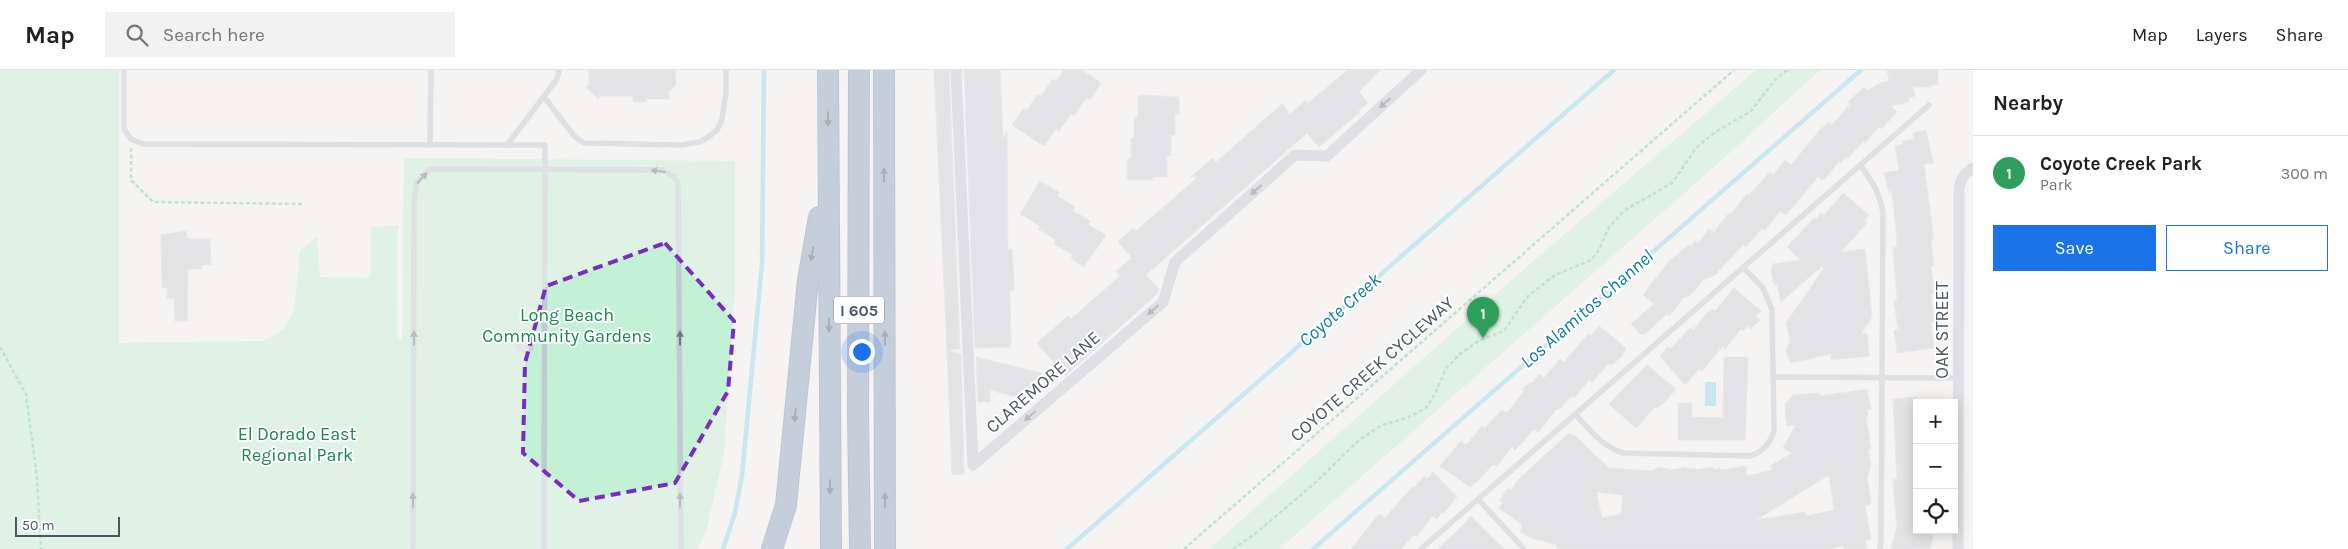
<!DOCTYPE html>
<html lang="en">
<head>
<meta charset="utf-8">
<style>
	:root { --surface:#fff; --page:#f2f2f2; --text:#202124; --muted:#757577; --line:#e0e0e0; --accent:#1a73e8 }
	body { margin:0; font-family:Karla,sans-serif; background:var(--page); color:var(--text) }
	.controls { position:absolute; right:15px; bottom:15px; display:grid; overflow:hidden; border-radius:0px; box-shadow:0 2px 12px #0003 }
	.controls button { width:45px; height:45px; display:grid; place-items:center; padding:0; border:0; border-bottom:1px solid var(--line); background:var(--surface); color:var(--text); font:25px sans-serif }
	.scale { position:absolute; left:15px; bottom:12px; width:105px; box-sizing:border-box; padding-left:5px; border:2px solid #4a5661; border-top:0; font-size:14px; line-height:18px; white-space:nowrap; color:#4a5661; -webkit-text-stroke:4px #fff; paint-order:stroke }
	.you { position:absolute; left:861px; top:281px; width:18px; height:18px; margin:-12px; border:4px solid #fff; border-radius:50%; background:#1a73e8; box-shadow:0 0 0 8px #1a73e833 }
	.badge { display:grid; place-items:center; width:32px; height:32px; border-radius:50%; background:var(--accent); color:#fff; font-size:16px; font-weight:700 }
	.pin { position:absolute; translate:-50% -41px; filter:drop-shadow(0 1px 2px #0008) }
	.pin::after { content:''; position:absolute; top:26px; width:18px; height:15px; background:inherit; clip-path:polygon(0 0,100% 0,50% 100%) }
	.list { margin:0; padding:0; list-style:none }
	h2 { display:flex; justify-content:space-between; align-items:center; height:65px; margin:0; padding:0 20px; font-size:21px }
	h2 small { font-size:16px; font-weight:400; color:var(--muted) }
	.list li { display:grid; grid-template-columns:32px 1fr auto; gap:15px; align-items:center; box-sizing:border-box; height:75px; padding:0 20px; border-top:1px solid var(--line) }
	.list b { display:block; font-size:19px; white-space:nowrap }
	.list p { margin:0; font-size:16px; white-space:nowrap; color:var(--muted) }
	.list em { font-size:16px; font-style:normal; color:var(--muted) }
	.actions { display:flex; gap:10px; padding:15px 20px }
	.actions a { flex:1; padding:11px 0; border:1px solid var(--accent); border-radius:0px; text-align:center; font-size:18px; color:var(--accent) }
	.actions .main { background:var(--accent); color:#fff }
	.icon { flex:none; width:28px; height:28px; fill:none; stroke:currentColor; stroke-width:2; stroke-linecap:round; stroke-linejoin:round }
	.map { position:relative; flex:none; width:1973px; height:479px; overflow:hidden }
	header { display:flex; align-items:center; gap:30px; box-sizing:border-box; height:70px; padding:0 25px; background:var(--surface); border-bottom:1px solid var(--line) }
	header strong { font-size:24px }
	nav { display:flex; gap:28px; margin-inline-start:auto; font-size:18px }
	.search { width:350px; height:45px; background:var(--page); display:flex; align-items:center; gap:12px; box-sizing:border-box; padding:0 18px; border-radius:0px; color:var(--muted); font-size:19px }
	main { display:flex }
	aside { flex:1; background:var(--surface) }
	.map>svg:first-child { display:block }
	.green { fill:#c3f1d5 }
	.water { fill:#90daee }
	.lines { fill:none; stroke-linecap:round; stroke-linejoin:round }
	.stream { stroke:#90daee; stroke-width:4.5 }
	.building { fill:#cdcfd5; stroke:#d7d9de; fill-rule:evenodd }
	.motorway-casing { stroke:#7690ad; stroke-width:22 }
	.path { stroke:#7ad0a6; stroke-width:2.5; stroke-dasharray:4 2.5; stroke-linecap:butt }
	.service { stroke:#c1cad2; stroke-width:5.5 }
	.minor { stroke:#c1cad2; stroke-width:11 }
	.motorway { stroke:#8ba5c1; stroke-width:20 }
	.oneway { fill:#6e7983 }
	.oneway2 { fill:#505e6b }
	.marked { fill:none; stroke:#7b2cbf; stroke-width:4; stroke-dasharray:10 6; stroke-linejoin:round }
	.labels { text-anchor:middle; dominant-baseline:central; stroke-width:4; stroke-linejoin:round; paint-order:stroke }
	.shield { fill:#fff; stroke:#808990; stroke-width:1 }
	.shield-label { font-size:16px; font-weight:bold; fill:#4a5661 }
	.park-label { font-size:18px; fill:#17864f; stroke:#fff }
	.street-label { font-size:18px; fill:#4a5661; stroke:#fff }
	.water-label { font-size:19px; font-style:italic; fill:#0c7c9b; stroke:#fff }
</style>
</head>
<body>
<header>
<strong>Map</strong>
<div class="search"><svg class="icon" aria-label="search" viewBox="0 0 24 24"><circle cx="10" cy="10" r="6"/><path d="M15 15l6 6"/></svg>Search here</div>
<nav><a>Map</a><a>Layers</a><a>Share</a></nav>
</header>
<main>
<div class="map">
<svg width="1973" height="479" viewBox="0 0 1973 479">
	<rect width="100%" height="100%" fill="#f5f3f3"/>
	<g class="green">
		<path d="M0,0h119v273l145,-2 20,-12 10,-19 6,-60 17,-13 3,40 50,1 1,-51 27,-2 -1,114 5,1 2,-182 331,3v130l-11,163 -18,78 -9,17h-697z"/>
		<path d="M1756,0h64l-106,97 -435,382h-70l314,-279z"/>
	</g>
	<rect class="water" x="1705" y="312" width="11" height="24"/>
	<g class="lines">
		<g class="stream">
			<path d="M723,479l12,-36 7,-38 20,-211 2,-194"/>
			<path d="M1067,479l547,-479"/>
			<path d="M1313,479l548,-479"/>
		</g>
	</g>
	<g class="building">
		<path d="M589,0h86l1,14 -7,8v7h-23v3h-13v-6h-32l-3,3 -12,-12 3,-3z"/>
		<path d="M934,0h15l11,279 -13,1z"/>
		<path d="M964,0h36l3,69 4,-7 1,118 4,-1 2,31v11h-4l1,56 -36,1z"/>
		<path d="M1064,0h18l19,13 -11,17 -4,-2 -12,18 -3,-2 -12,17 -3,-2 -12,17 -32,-21 11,-16 3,2 12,-17 3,2 12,-17 3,2z"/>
		<path d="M1348,0h32l-21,22 9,11 -10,8 2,1 -41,35 -12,-14 -161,142 13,14 -1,4 -93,83 -28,-33 31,-27 3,3 49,-43 -4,-5 16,-13 -14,-16 15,-14 3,3 62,-54h-7l22,-19 3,4 66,-58 8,10 16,-14 2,3z"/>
		<path d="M1887,0h51v15h-6v2h-19l2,9 -7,2 1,4 -18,4 6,6 -16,17 -2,-2 -14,16 -2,-1 -15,16 -2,-1 -5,6 -2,-2 -13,17 -4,2 -4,-3 -32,38 -6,-4 -15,19 -3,-2 -16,19 -3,-2 -28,30 -12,5 -10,12 -6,5 -2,-1 -16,20 -2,-2 -22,20h-5l-9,-10 23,-20 -11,-9 26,-34 20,-16 2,2 4,-6 3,2 11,-14 5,3 15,-19 2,1 16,-20 1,1 5,-4 17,-19 3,3 12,-15 6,5 27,-33 11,-10 3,3 18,-21 -2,-2 16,-15 4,4 9,-7 12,-3z"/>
		<path d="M1140,25l39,2v17h-4v21h-4v21h-4v21h-14v3h-24l-2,-3v-17l4,-2v-19l3,-2v-17l4,-4v-19z"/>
		<path d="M1926,60l7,33 -9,1 9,69v7h-2l3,26h-3l3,28h-3l3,28 -3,1 3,25 -37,5 -3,-23 4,-1 -4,-28 3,-1 -4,-53h4l-1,-9 1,1 -5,-46 -1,-3 -2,3 -5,-20 15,-3 -4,-24 8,-2 -1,-3 12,-2 -1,-6z"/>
		<path d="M1040,111l19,11 -2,4 18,11 -3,3 18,11 -2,4 18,10 -22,32 -13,-8 2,-4 -19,-11 2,-4 -18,-11 2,-3 -20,-12z"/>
		<path d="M1843,123l26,22 -5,6 3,2 -26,29 24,-3 7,68 -11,16h6l2,23 -38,4v-6l-40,9 -5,-11 3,-9 2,1 -5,-21 38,-55 -2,-2 -41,36 -3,-14 -5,-6 -2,-13 2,-5 28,-4 -14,-13 27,-29 2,1 5,-6 3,2z"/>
		<path d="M186,161l1,8h23l1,26h-9v4h-14l-1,52h-12l-1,-23h-7v-10h-5l-1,-53z"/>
		<path d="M1734,218l27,23 -5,5 4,4 -10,9 -2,-3 -5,5 -2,-2 -17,21v-5l-22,26 -3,-2 -14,16 -25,-29 8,-9 2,2 20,-21 3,2 15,-18 4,-3 3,2z"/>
		<path d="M1599,256l27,22 -4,8 -9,8 -6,1 -15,18 -3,-3 -14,17h-5l-10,12h-3l-19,23 -4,-3 -13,15 -6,6 -3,-3 -15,19 -4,-2 -12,14 -11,9 -30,-21 21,-25 5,4 16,-19 3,2 17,-18 5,3 17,-22 -2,-2 9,-7 1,1 7,-9 5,4 16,-19 4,3 24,-28 2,2z"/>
		<path d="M525,265l8,4 1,11 -9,4 -9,-4v-11z"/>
		<path d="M947,280l14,4 3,120 -12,1z"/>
		<path d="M976,287l65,16 -5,22 -10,-3 -2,7 -34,-9v12h-12z"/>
		<path d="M1724,287h24l-3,83h-67v-37h14v14l31,1z"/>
		<path d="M1647,295l29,24 -13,15 -6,4 -2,-1 -19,21 -27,-24z"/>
		<path d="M1867,319l4,20 -4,1 1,6h-2l5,33h-3l3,16 -4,12 4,26 -6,3 6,33 -6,1 2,9h-23l-1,-3 -14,3h-272v-4l-25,-7 -12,-6 2,-7 -23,-17 4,-6 -3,-2 8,-12 3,2 9,-12 48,-44 6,1 35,33 42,3 8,-4 12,3 16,-3v2l8,-1v2l18,-3 1,3 6,-2 1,2 25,-4 1,10 26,-6 -3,-4 22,-13 -9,-5 13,-23 -9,1 -1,-7 -1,-15 8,-9 27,-2v3zM1829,405l5,35 -28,6 -1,-4 -6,1 -43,7zM1596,422l27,3 -2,19 -19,4z"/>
		<path d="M1917,327v135l16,4 -3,13h-39l6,-23 -4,-39 1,-8h3l-4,-80z"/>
		<path d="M1433,402l24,25 -13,16 -2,-1 -5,7 -4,-3 -16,20 -4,-1 -11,14h-51l28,-35 6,4 27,-31 2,1 10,-12 3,3z"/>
		<path d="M1471,446l33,33h-66l26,-25z"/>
	</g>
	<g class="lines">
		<defs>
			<g id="motorway">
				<path d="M828,0l3,479"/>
				<path d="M859,0l-1,345 2,134"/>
				<path d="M884,0l1,479"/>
				<path d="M772,479l14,-44 22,-225 11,-63"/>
			</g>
		</defs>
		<use href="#motorway" class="motorway-casing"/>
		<g class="path">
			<path d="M131,78v32l22,22 149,2"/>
			<path d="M0,277l26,47 11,83 4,72"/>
			<path d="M1184,479l550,-479"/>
			<path d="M1233,479l23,-16 60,-51 43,-42 23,-15 25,-7 19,-10 9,-14 11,-26 14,-14 20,-14 24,-9 23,-34 28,-22 36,-15 8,-10 10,-23 16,-17 47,-27 25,-36 17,-14 37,-22 24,-31 12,-10"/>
		</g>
		<g class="service">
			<path d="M124,0v59l7,10 12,5 402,1 -1,404"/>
			<path d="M544,27l31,40 9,6 97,2 18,-3 8,-4 10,-8 5,-11 4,-27v-22"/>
			<path d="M430,75l1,-75"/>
			<path d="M507,75l50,-66 2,-9"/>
			<path d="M1860,95c12,16 20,28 23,48l-2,326 -1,10"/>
			<path d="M1774,307l185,1"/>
			<path d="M1575,344c15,16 28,34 49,39l126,3c13,-4 20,-12 24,-25l-2,-121 -9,-22 -20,-21"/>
			<path d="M1478,429l46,50"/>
			<path d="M413,479l1,-349 3,-18 13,-13 233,1 11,7 4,6 3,366"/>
			<path d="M1421,479l508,-444"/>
		</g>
		<g class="minor">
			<path d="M956,0l17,395 190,-163 12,-40 120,-107 32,1 94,-86"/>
			<path d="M1958,479l1,-361c2,-10 6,-15 14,-20"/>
		</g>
		<use href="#motorway" class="motorway"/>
	</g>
	<defs><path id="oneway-solid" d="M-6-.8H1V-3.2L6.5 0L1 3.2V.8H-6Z" transform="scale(1.25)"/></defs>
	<g class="oneway">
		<use href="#oneway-solid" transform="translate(1385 33) rotate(138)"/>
		<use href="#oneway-solid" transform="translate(658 101) rotate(-173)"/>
		<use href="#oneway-solid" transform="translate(422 108) rotate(-48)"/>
		<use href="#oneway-solid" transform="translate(1256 120) rotate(138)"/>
		<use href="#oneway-solid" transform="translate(1153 240) rotate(139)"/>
		<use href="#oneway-solid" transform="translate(414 268) rotate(-90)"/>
		<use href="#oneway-solid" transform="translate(680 268) rotate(-90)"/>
		<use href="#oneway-solid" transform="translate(1030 346) rotate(139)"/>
		<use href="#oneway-solid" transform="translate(413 430) rotate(-90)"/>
		<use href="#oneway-solid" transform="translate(680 430) rotate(-90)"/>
	</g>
	<g class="oneway2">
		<use href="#oneway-solid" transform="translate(828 49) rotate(90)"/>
		<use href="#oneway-solid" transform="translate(884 105) rotate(-90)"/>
		<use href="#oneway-solid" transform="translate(812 184) rotate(100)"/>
		<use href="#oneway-solid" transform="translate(829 255) rotate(90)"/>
		<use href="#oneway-solid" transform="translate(885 268) rotate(-90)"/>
		<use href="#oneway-solid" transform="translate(795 345) rotate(96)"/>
		<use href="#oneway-solid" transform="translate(830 417) rotate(90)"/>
		<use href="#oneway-solid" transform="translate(885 430) rotate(-90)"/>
	</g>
	<path d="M0 0H1973V479H0ZM665,173l69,78 -6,70 -53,92 -96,18 -56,-48 2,-90 21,-77z" fill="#f5f3f3" fill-opacity=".55" fill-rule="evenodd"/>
	<path class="marked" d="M665,173l69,78 -6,70 -53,92 -96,18 -56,-48 2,-90 21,-77z"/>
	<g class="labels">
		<rect class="shield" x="834" y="226.5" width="50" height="27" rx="4"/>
		<g class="shield-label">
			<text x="859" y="240">I 605</text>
		</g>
		<g class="park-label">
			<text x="567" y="245">Long Beach<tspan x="567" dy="21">Community Gardens</tspan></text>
			<text x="297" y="364">El Dorado East<tspan x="297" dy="21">Regional Park</tspan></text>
		</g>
		<g class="street-label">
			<text transform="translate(1942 260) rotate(-90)">OAK STREET</text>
			<text transform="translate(1372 299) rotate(-41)">COYOTE CREEK CYCLEWAY</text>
			<text transform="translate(1043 312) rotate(-41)">CLAREMORE LANE</text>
		</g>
		<g class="water-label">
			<text transform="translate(1587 239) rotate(-41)">Los Alamitos Channel</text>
			<text transform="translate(1340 240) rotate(-41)">Coyote Creek</text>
		</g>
	</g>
</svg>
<div class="controls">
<button>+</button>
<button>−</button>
<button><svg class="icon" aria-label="locate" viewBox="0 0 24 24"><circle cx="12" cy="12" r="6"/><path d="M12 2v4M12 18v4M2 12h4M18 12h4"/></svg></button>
</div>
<div class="scale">50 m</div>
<div class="you"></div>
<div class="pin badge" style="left:1483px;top:268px;background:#2e9e5b">1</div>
</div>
<aside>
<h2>Nearby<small></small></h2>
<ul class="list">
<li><span class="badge" style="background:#2e9e5b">1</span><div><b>Coyote Creek Park</b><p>Park</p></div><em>300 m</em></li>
</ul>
<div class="actions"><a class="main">Save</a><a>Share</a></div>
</aside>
</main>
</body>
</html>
